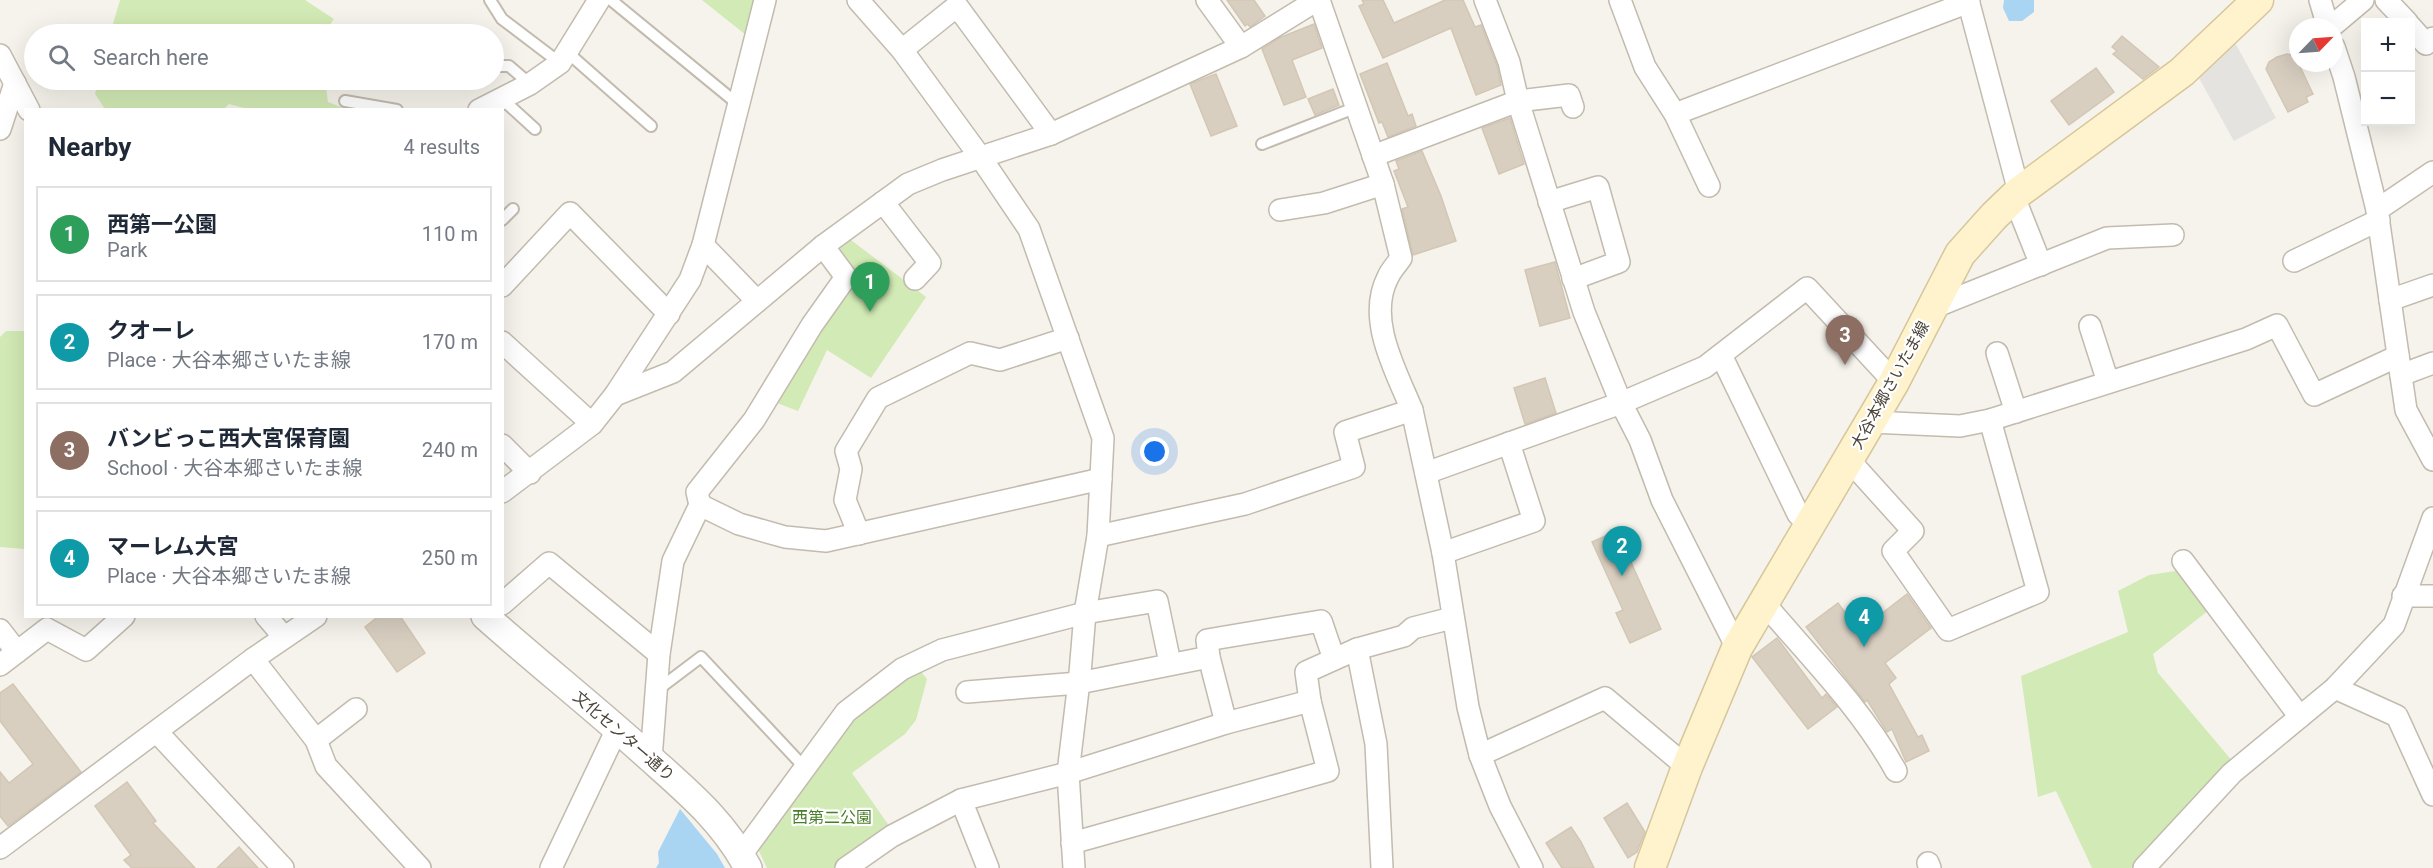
<!DOCTYPE html>
<html lang="en">
<head>
<meta charset="utf-8">
<style>
	:root { --surface:#fff; --page:#f2f2f3; --text:#1f2937; --muted:#747a83; --line:#e0e1e3; --accent:#fc3f1d }
	body { margin:0; font-family:Roboto,"Noto Sans JP",sans-serif; background:var(--page); color:var(--text) }
	.controls { position:absolute; right:18px; top:18px; display:grid; overflow:hidden; border-radius:0px; box-shadow:0 6px 24px #0002 }
	.controls button { width:54px; height:54px; display:grid; place-items:center; padding:0; border:0; border-bottom:2px solid var(--line); background:var(--surface); color:var(--text); font:30px sans-serif }
	.compass { position:absolute; left:2289px; top:18px; width:54px; height:54px; border-radius:50%; background:var(--surface); box-shadow:0 6px 24px #0002; rotate:65deg }
	.you { position:absolute; left:1155px; top:452px; width:21px; height:21px; margin:-15px; border:4px solid #fff; border-radius:50%; background:#1a73e8; box-shadow:0 0 0 9px #1a73e833 }
	.badge { display:grid; place-items:center; width:39px; height:39px; border-radius:50%; background:var(--accent); color:#fff; font-size:20px; font-weight:700 }
	.pin { position:absolute; translate:-50% -50px; filter:drop-shadow(0 2px 3px #0008) }
	.pin::after { content:''; position:absolute; top:32px; width:21px; height:18px; background:inherit; clip-path:polygon(0 0,100% 0,50% 100%) }
	.list { margin:0; padding:0; list-style:none }
	h2 { display:flex; justify-content:space-between; align-items:center; height:78px; margin:0; padding:0 24px; font-size:26px }
	h2 small { font-size:20px; font-weight:400; color:var(--muted) }
	.list li { display:grid; grid-template-columns:39px 1fr auto; gap:18px; align-items:center; box-sizing:border-box; height:96px; margin:0 12px 12px; padding:0 12px; border:2px solid var(--line); border-radius:0px }
	.list b { display:block; font-size:22px; white-space:nowrap }
	.list p { margin:0; font-size:20px; white-space:nowrap; color:var(--muted) }
	.list em { font-size:20px; font-style:normal; color:var(--muted) }
	.icon { flex:none; width:33px; height:33px; fill:none; stroke:currentColor; stroke-width:2; stroke-linecap:round; stroke-linejoin:round }
	.map { position:relative; flex:none; width:2433px; height:868px; overflow:hidden }
	.search { position:absolute; background:var(--surface); box-shadow:0 6px 24px #0002; left:24px; top:24px; width:480px; height:66px; display:flex; align-items:center; gap:15px; box-sizing:border-box; padding:0 21px; border-radius:33px; color:var(--muted); font-size:22px }
	.panel { position:absolute; background:var(--surface); box-shadow:0 6px 24px #0002; left:24px; top:108px; width:480px; height:510px; border-radius:0px }
	.map>svg:first-child { display:block }
	.green { fill:#d2eab5 }
	.parking { fill:#e5e3e0 }
	.water { fill:#a9d4f2 }
	.building { fill:#d8cfc1; stroke:#d3c7b4; stroke-width:1.5 }
	.lines { fill:none; stroke-linecap:round; stroke-linejoin:round }
	.service-casing { stroke:#c2bbae; stroke-width:14 }
	.minor-casing { stroke:#c2bbae; stroke-width:24 }
	.tertiary-casing { stroke:#c2bbae; stroke-width:30 }
	.secondary-casing { stroke:#d6c79b; stroke-width:33 }
	.service { stroke:#fff; stroke-width:10 }
	.minor { stroke:#fff; stroke-width:21 }
	.tertiary { stroke:#fff; stroke-width:27 }
	.secondary { stroke:#fff3cd; stroke-width:30 }
	.labels { text-anchor:middle; dominant-baseline:central; stroke-width:4.5; stroke-linejoin:round; paint-order:stroke }
	.street-label { font-size:16px; fill:#4b4439; stroke:#fff }
	.park-label { font-size:16px; fill:#4a7f2a; stroke:#fff }
</style>
</head>
<body>
<div class="map">
<svg width="2433" height="868" viewBox="0 0 2433 868">
	<rect width="100%" height="100%" fill="#f6f3ec"/>
	<g class="green">
		<path d="M120,0h185l29,19 -11,15h-213z"/>
		<path d="M702,0h58l-9,39z"/>
		<path d="M99,80h226l3,22 18,7 -94,1 -23,-6 -6,6 -118,-1 -10,-15z"/>
		<path d="M851,240l75,57 -55,81 -44,-28 -29,61 -29,-11 81,-124 -16,-23z"/>
		<path d="M6,331h19v218l-25,-2v-210z"/>
		<path d="M2182,570l27,40 -56,44 5,19 76,90 -103,105h-39l-36,-77 -18,6 -17,-121 107,-44 -10,-41 31,-16z"/>
		<path d="M918,668l9,11 -11,41 -11,14 -53,39 38,54 -56,41h-67l-9,-19 94,-131z"/>
	</g>
	<path class="parking" d="M2232,37l44,81 -42,23 -39,-70z"/>
	<g class="water">
		<path d="M2004,0h30v12l-12,9h-13l-6,-13z"/>
		<path d="M680,809l37,45 8,14h-69l3,-5 -1,-11z"/>
	</g>
	<g class="building">
		<path d="M1227,0h27l11,16 -15,11 -2,-3 -3,2z"/>
		<path d="M1362,0h21l11,23 51,-23h18l12,27 6,-2 16,41 4,19 -25,10 -25,-67 -68,30 -24,-52 5,-2z"/>
		<path d="M1314,24l8,24 -30,12 14,37 -22,8 -22,-56 17,-11z"/>
		<path d="M2122,36l37,31 -16,12 -30,-25 4,-3 -5,-4z"/>
		<path d="M2287,54l8,2 18,38 -7,3 2,5 -20,10 -22,-43 3,-7 8,-5z"/>
		<path d="M1387,63l21,53 4,-2 4,12 -28,11 -6,-15 -3,1 -19,-49z"/>
		<path d="M2096,68l18,24 -45,33 -18,-24z"/>
		<path d="M1216,74l21,52 -26,10 -21,-52z"/>
		<path d="M1333,89l6,16 -24,10 -7,-16z"/>
		<path d="M1510,118l14,46 -25,10 -17,-46z"/>
		<path d="M1422,151l19,45 15,45 -43,14 -11,-46 6,-2 -14,-36 5,-2 -3,-8z"/>
		<path d="M1555,262l15,56 -30,8 -15,-56z"/>
		<path d="M1545,378l11,35 -31,11 -11,-36z"/>
		<path d="M1617,531l44,98 -31,14 -14,-30 7,-3 -31,-68z"/>
		<path d="M1907,594l24,34 -46,35 11,15 -7,6 29,53 4,-2 7,16 -23,11 -14,-33 -5,3 -20,-32 -2,2 -59,-75 32,-24 21,28z"/>
		<path d="M379,616h21l25,37 -28,19 -32,-45z"/>
		<path d="M1777,638l45,60 4,-4 11,13 -29,22 -56,-72z"/>
		<path d="M13,684l68,88 -73,54 -8,-10v-44l9,11 24,-19 -33,-43v-28z"/>
		<path d="M127,782l29,39 -3,2 42,45h-63l-8,-8 7,-5 -36,-49z"/>
		<path d="M1627,803l18,29 -8,20 -9,6 -24,-40z"/>
		<path d="M1571,827l10,15 13,26h-32l-16,-25z"/>
		<path d="M239,847l19,21h-41z"/>
	</g>
	<g class="lines">
		<defs>
			<g id="service">
				<path d="M490,0l12,19 58,44"/>
				<path d="M611,0l128,105"/>
				<path d="M567,52l84,74"/>
				<path d="M494,66h15l21,18"/>
				<path d="M501,98l34,31"/>
				<path d="M345,101l52,9"/>
				<path d="M1262,144l95,-37"/>
				<path d="M502,220l11,-11"/>
				<path d="M656,691l45,-34 104,111"/>
			</g>
			<g id="minor">
				<path d="M858,0l44,50 79,108 48,71 74,209 -5,98 -13,77 -5,60 -12,100 6,95"/>
				<path d="M1207,0l34,47"/>
				<path d="M1485,0l24,62 9,39 66,211 37,91 19,37 22,60 75,148"/>
				<path d="M1620,0l25,67 30,47 34,72"/>
				<path d="M1968,0l51,192"/>
				<path d="M2320,0l8,27"/>
				<path d="M2386,0l21,22"/>
				<path d="M2410,26l16,18 7,-6"/>
				<path d="M2331,27l32,-27"/>
				<path d="M2334,47l10,30 33,133 29,200 27,50"/>
				<path d="M902,50l55,-44 94,128"/>
				<path d="M0,55l29,55"/>
				<path d="M479,110l51,-26 30,-21 39,-63"/>
				<path d="M1675,114l294,-112"/>
				<path d="M0,129l15,-46"/>
				<path d="M1373,156l145,-55 51,-6 4,12"/>
				<path d="M2014,197l27,68"/>
				<path d="M883,202l47,61 -15,16"/>
				<path d="M1549,202l49,-15 21,75 -46,17"/>
				<path d="M1280,210l44,-7 59,-19"/>
				<path d="M2377,210l56,-38"/>
				<path d="M703,245l54,56"/>
				<path d="M2294,261l85,-41"/>
				<path d="M502,286l68,-73 99,101"/>
				<path d="M2390,300l43,-15"/>
				<path d="M1932,308l175,-70 66,-3"/>
				<path d="M2090,326l18,56"/>
				<path d="M502,342l90,82"/>
				<path d="M1997,353l19,59"/>
				<path d="M1721,355l77,159 11,11"/>
				<path d="M2401,375l32,-12"/>
				<path d="M615,395l58,-23 150,-126 85,-62 34,-14 109,-36 112,-51 78,-36 76,-47"/>
				<path d="M1412,410l31,143 25,154 12,48 20,51 32,62"/>
				<path d="M1871,422l89,4 30,-6 256,-81 31,-14 37,70 84,-39"/>
				<path d="M502,445l28,28"/>
				<path d="M1849,460l64,71 -20,20 55,79 90,-38 -48,-172"/>
				<path d="M1426,473l195,-70 84,-36 102,-79 87,94"/>
				<path d="M502,492l90,-68 23,-29 75,-115 13,-35 62,-245"/>
				<path d="M700,505l-3,-13 57,-72 58,-95 34,-48 -23,-31"/>
				<path d="M859,534l-14,-34 6,-31 -5,-18 32,-53 92,-45 30,7 68,-22"/>
				<path d="M1098,536l147,-32 109,-37 -9,-35 67,-22c-16,-39 -46,-91 -24,-133 3,-7 9,-13 13,-19l-18,-74 -64,-184"/>
				<path d="M1443,553l91,-32 -25,-78"/>
				<path d="M2183,561l117,156"/>
				<path d="M2403,596h30"/>
				<path d="M1763,602c46,54 99,107 133,169"/>
				<path d="M502,604l47,-41 110,91"/>
				<path d="M266,616l18,21"/>
				<path d="M0,630l17,22"/>
				<path d="M1357,649l19,95 6,124"/>
				<path d="M1209,657l17,66"/>
				<path d="M253,659l63,81 10,26 94,102"/>
				<path d="M0,665l47,-36 39,21 38,-34"/>
				<path d="M2335,688l62,28 36,79"/>
				<path d="M967,692l112,-9 130,-26 -2,-17 114,-19 13,38"/>
				<path d="M157,732l126,136"/>
				<path d="M316,740l40,-31"/>
				<path d="M1480,755l125,-57 82,69"/>
				<path d="M651,759l8,-105 14,-93 27,-56 39,19 46,13 41,4 275,-62"/>
				<path d="M961,800l27,68"/>
				<path d="M1072,843l256,-72 -18,-70"/>
				<path d="M0,848l253,-189 63,-43"/>
				<path d="M741,855l105,-143 56,-43 40,-19 143,-37 72,-12 13,62"/>
				<path d="M1928,863l2,5"/>
				<path d="M551,868l66,-139"/>
				<path d="M846,868l46,-32 69,-36 107,-27 158,-50 84,-22 -4,-29 51,-23 47,-13 9,-8 39,-10"/>
				<path d="M2144,868l88,-95 103,-85 59,-63 39,-107"/>
			</g>
			<path id="tertiary" d="M485,616c55,49 112,94 166,143 37,33 74,64 97,109"/>
			<path id="secondary" d="M1650,868l37,-101 50,-119 157,-266 66,-128 34,-38 25,-24 163,-120 76,-72"/>
		</defs>
		<use href="#service" class="service-casing"/>
		<use href="#minor" class="minor-casing"/>
		<use href="#tertiary" class="tertiary-casing"/>
		<use href="#secondary" class="secondary-casing"/>
		<use href="#service" class="service"/>
		<use href="#minor" class="minor"/>
		<use href="#tertiary" class="tertiary"/>
		<use href="#secondary" class="secondary"/>
	</g>
	<g class="labels">
		<g class="street-label">
			<text transform="translate(1890 385) rotate(-61)">大谷本郷さいたま線</text>
			<text transform="translate(624 736) rotate(41)">文化センター通り</text>
		</g>
		<g class="park-label">
			<text x="832" y="817">西第二公園</text>
		</g>
	</g>
</svg>
<div class="controls">
<button>+</button>
<button>−</button>
</div>
<svg class="compass" viewBox="-18 -18 36 36"><path d="M0-13l5 13h-10z" fill="#e53935"/><path d="M0 13l5-13h-10z" fill="#747a83"/></svg>
<div class="you"></div>
<div class="pin badge" style="left:870px;top:312px;background:#2e9e5b">1</div>
<div class="pin badge" style="left:1622px;top:576px;background:#0f9aa8">2</div>
<div class="pin badge" style="left:1845px;top:365px;background:#8d6e63">3</div>
<div class="pin badge" style="left:1864px;top:647px;background:#0f9aa8">4</div>
<div class="search"><svg class="icon" aria-label="search" viewBox="0 0 24 24"><circle cx="10" cy="10" r="6"/><path d="M15 15l6 6"/></svg>Search here</div>
<section class="panel">
<h2>Nearby<small>4 results</small></h2>
<ul class="list">
<li><span class="badge" style="background:#2e9e5b">1</span><div><b>西第一公園</b><p>Park</p></div><em>110 m</em></li>
<li><span class="badge" style="background:#0f9aa8">2</span><div><b>クオーレ</b><p>Place · 大谷本郷さいたま線</p></div><em>170 m</em></li>
<li><span class="badge" style="background:#8d6e63">3</span><div><b>バンビっこ西大宮保育園</b><p>School · 大谷本郷さいたま線</p></div><em>240 m</em></li>
<li><span class="badge" style="background:#0f9aa8">4</span><div><b>マーレム大宮</b><p>Place · 大谷本郷さいたま線</p></div><em>250 m</em></li>
</ul>
</section>
</div>
</body>
</html>
